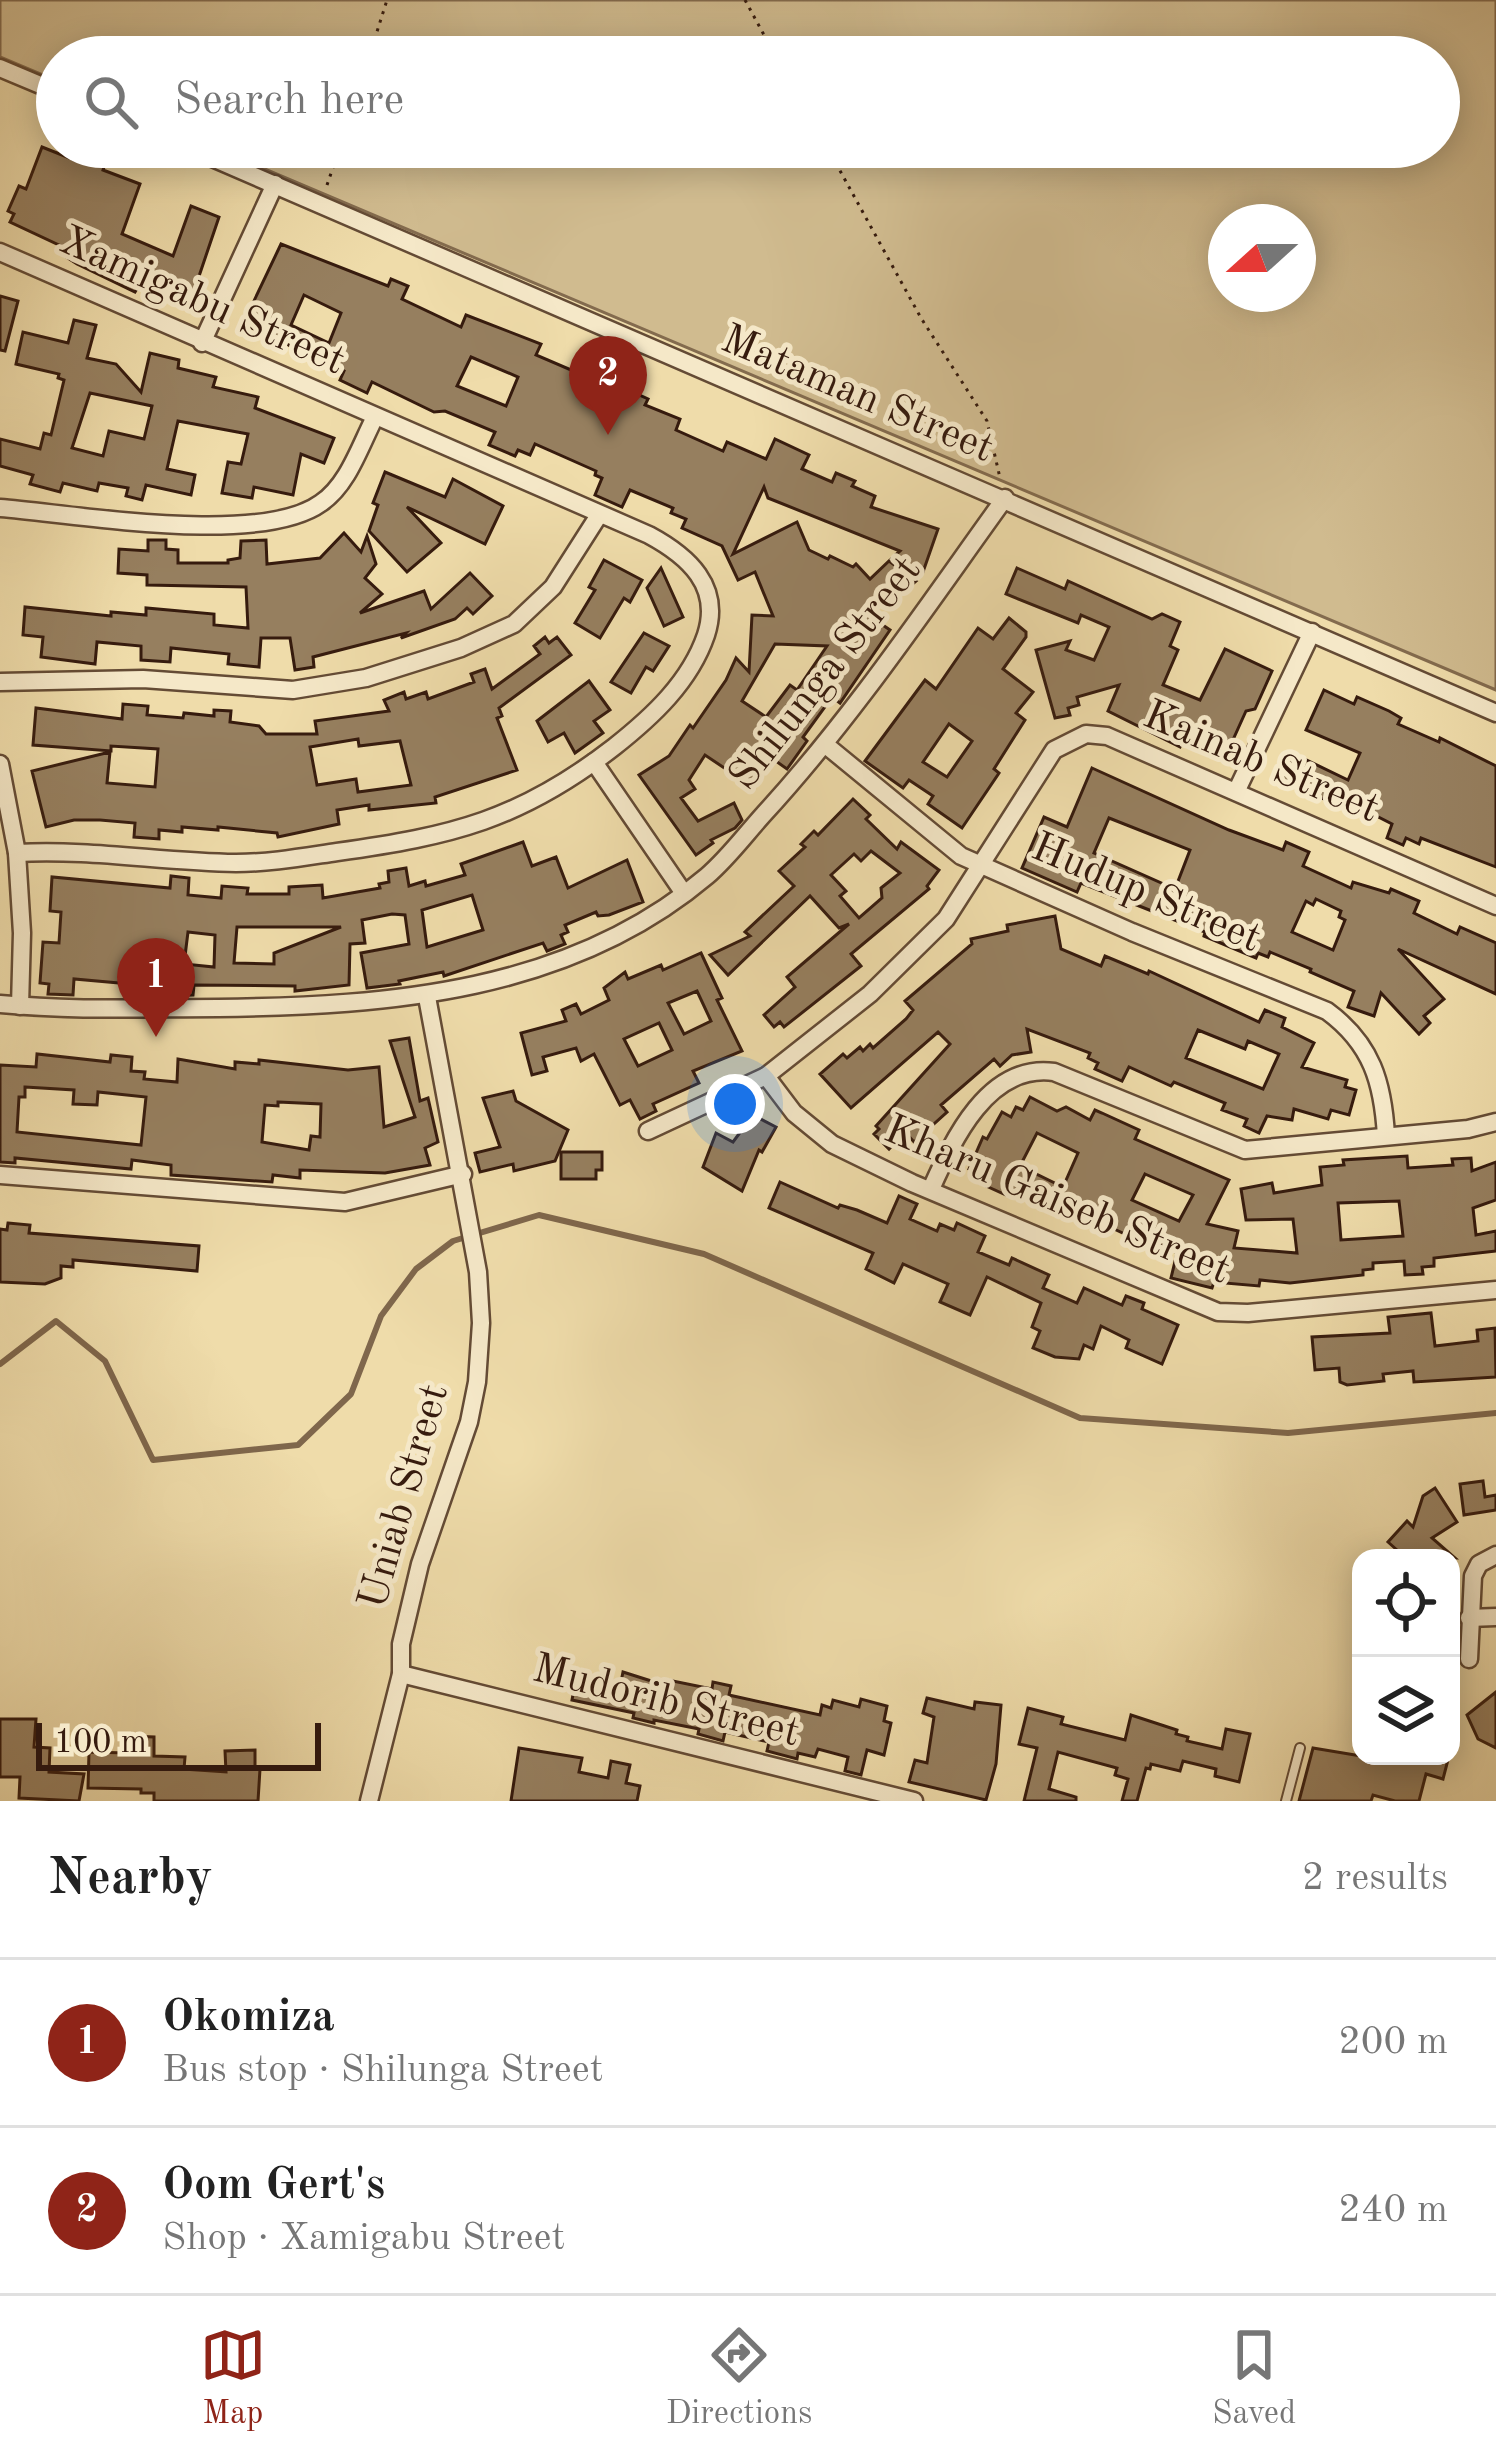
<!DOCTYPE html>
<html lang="en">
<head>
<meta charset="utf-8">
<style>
	:root { --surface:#fff; --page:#f6f6f6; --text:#222; --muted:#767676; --line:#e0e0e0; --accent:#8f2418 }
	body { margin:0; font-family:"Old Standard TT",serif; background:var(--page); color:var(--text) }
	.controls { position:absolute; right:36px; bottom:36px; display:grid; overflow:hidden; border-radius:24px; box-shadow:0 6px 30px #0003 }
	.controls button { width:108px; height:108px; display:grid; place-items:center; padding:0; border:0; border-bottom:3px solid var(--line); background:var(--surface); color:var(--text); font:60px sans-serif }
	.compass { position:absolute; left:1208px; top:204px; width:108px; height:108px; border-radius:50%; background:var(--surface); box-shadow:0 6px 30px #0003; rotate:249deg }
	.scale { position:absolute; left:36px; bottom:30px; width:285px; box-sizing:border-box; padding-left:12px; border:6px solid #361b0e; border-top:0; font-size:33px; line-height:42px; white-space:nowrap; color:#361b0e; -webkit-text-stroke:9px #f5e8c8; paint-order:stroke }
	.you { position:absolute; left:735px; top:1104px; width:42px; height:42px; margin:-30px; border:9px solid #fff; border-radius:50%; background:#1a73e8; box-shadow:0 0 0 18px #1a73e833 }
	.badge { display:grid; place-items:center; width:78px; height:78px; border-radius:50%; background:var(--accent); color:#fff; font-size:39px; font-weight:700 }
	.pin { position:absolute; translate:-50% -99px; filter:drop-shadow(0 3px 6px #0008) }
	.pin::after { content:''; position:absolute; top:63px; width:42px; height:36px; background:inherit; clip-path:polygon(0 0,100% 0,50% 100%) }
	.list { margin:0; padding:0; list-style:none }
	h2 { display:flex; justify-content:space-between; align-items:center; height:156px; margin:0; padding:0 48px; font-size:51px }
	h2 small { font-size:39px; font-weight:400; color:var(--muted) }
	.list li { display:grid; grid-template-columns:78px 1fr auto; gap:36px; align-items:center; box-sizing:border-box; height:168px; padding:0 48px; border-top:3px solid var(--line) }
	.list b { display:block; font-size:45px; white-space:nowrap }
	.list p { margin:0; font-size:39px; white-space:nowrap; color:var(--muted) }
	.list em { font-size:39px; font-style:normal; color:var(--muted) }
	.icon { flex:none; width:66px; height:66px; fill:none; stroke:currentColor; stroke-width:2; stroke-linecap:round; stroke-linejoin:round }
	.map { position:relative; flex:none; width:1496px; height:1801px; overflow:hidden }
	.search { position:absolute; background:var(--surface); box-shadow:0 6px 30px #0003; left:36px; right:36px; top:36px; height:132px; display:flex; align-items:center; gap:30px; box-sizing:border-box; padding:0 42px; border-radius:66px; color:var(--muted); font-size:45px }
	.sheet { height:492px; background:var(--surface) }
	nav { display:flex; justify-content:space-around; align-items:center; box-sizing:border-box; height:168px; border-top:3px solid var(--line); background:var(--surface); font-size:33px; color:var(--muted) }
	nav a { display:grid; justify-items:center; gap:6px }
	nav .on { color:var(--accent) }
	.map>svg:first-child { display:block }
	.green { fill:#d0bb8f; stroke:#836b4e; stroke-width:3; fill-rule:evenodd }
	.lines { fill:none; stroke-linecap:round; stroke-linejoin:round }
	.stream { stroke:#7f674c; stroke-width:6 }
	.building { fill:#967f5f; stroke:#361b0e; stroke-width:3; fill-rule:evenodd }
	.service-casing { stroke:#644b35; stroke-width:12 }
	.minor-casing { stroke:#644b35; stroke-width:21 }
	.path { stroke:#361b0e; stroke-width:3; stroke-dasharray:3 6; stroke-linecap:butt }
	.service { stroke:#f5e8c8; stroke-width:8 }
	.minor { stroke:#f5e8c8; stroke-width:16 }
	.labels { text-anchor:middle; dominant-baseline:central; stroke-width:10; stroke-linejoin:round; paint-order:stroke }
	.street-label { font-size:42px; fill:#361b0e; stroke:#f5e8c8 }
</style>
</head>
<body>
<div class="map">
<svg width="1496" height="1801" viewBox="0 0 1496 1801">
	<rect width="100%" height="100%" fill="#efdcaa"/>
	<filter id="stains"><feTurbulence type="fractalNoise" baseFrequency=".00167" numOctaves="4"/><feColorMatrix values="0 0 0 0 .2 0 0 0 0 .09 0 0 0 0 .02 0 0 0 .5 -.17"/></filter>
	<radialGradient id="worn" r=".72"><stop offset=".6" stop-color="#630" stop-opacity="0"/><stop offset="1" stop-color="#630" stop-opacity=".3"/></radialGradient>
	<path class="green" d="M0,0h1496v690l-1283,-543h1226v-90h-1382v24l-57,-24zM1226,222h72v72h-72z"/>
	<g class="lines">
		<path class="stream" d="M0,1364l56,-43 49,40 48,99 145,-15 53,-51 30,-78 35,-47 37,-28 86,-26 165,39 376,164 208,15 208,-20"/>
	</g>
	<g class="building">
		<path d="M42,147l35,14 3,-8 25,11 -2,6 37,14 -18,50 51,22 18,-50 28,11 -26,77 -7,-3 -5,14 -43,-18 -3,5 -58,-28 -17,-11 3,-6 -53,-25 4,-8 -6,-3 11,-25 7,3z"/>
		<path d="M281,244l107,42 3,-7 17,7 -6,13 59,28 5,-12 75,29 -5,11 42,18 2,-5 68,31 -3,6 35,14 -4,11 47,21 4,-9 39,17 9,-20 34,16 -7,14 30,13 4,-9 19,8 -3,5 23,10 -4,11 67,22 -15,43 -31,-14 8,-7 -132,-53 -4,-11 -31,67 64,-32 12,28 19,9 2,-3 23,11 3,-3 14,15 19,-18 27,20 -14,12 -5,-6 -29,28 22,15 -50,73 -8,-6 -29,40 4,4 -20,28 -14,-10 -19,29 -49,-33 -16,25 6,9 -14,9 17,23 36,-18 8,17 -7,8 -24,12 2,3 -17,12 -57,-80 30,-19 21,-31 3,3 33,-48 10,-22 13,14 3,-57 21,1 -18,-44 -17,8 -16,-34 -40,-18 4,-9 -15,-6 2,-5 -43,-18 -8,17 -27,-12 7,-17 -7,-3 1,-4 -61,-27 -5,11 -12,-5 -3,6 -26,-11 6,-13 -50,-21 -11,1 -62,-30 -5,11 -27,-13 4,-9 -101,-47zM304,295l37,18 -12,30 -38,-18zM471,357l47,20 -12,29 -49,-20zM775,644l52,2 -30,44 -7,-5 -24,32 -24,-16z"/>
		<path d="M0,296l18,5 -13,50 -5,-1z"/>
		<path d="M74,320l22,5 -9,33 29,6 25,28 9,-39 29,7 -1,8 38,9 -3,10 45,10 -3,11 79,30 -10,25 -23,-9 -8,41 -39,-8 -2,11 -30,-5 6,-31 13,2 7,-30 -70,-13 -11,48 28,6 -4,20 -45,-10 -4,15 -16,-4 2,-8 -29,-5 -2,8 -34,-8 -3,9 -30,-8 3,-9 -33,-9v-27l40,10 4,-16 7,2 13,-55 -6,-2 1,-4 -43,-10 7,-32 45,11zM90,393l62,13 -8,33 -35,-8 -6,25 -31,-8z"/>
		<path d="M385,472l60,25 8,-18 50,27 -18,38 -78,-37 34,36 -34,29 -38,-41 9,-26 -5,-2z"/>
		<path d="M344,533l17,19 6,-16 9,28 -11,14 17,16 -22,19 64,-22 7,18 39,-36 22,23 -19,18 -6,-6 -12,11 -54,19 5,-5 -93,24 1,10 -19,3 -5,-32h-29l-2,29 -31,-3 1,-10 -58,-6 -1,14 -29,-2v-14l-44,-4 -2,22 -54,-7 2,-20 -20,-2 2,-28 86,9v-4l35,3v-7l68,6v11l34,3 -2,-41 -99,-2v-10l-29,-2 1,-24 29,2v-11h18v9l12,1v13h50v-3l12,-2 1,-17 25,-1 1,24 53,-6z"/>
		<path d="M604,560l38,20 -12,22 -6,-4 -24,40 -25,-15 20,-33 -6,-3z"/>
		<path d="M661,568l22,49 -19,9 -17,-38z"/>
		<path d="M1017,568l48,21 3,-8 84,38 10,-5 18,8 -10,24 8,4 -15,35 37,15 25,-51 47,22 -17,38 -9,2 -19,42 -42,-19 -5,13 -72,-36 11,-26 -42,12 2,8 -11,3 2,7 -15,3 -19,-68 34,-9 -4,9 28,10 15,-33 -28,-12 -3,8 -72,-29z"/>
		<path d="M1009,618l17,14v5l-23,32 30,23 -17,21 9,7 -31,49 5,4 -37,55 -34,-24 5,-8 -24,-16 -6,8 -38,-27 60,-81 11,9 42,-61 15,11zM949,724l23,17 -25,36 -24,-15z"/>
		<path d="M644,633l25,13 -16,25 -7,-4 -15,26 -20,-11z"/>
		<path d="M545,637l4,6 8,-6 14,18 -72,53 3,8 -5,2 20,52 -82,27 1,6 -67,7v-5l-32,5 2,14 -61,13 -1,-4 -59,-6v3l-36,-3v5l-23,-2v9l-25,-2 1,-14 -35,-3h-26l-28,7 -14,-56 78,-19 -3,31 48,4 3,-38 -47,-3v5l-78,-6 3,-37 86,11 1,-15 25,2 -1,9 36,3 1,-5 30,3v-6l17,1 -1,11 29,4 7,8h51l-2,-13 74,-10 -5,-11 20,-8 2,7 20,-7 2,7 46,-17 -3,-8 14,-5 7,20 48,-35 -6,-8zM358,739l1,7 41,-5 11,44 -53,7 -2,-13 -39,6 -7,-38z"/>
		<path d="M589,681l21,29 -16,11 9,12 -28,20 -11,-20 -16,9 -11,-21z"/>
		<path d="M1324,690l30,14 3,-7 32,14 12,7 -3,6 41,18 1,-4 56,28v101l-75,-29 -2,6 -13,-6 -3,7 -16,-7 5,-14 -53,-27 -4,7 -55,-25 12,-26 56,27 12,-27 -54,-23z"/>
		<path d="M1092,768l137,62 54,20 3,-8 23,10 -6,14 48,22 2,-6 36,11 2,-4 28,12 -5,12 43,21 3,-7 36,16v51l-98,-45 46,50 -20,17 6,7 -11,11 -38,-41 -7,23 -26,-9 6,-16 -44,-19 1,-3 -41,-17 -2,5 -10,-4 -2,5 -52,-22 1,-4 -124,-49 -4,9 -55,-24 22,-51 23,10zM1109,818l81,32 -15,39 -81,-36zM1316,899l25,12 -2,6 6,3 -12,30 -41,-18 14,-31 7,4z"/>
		<path d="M853,799l17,16 -4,4 31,30 4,-7 38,28 -12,16 2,3 -78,65 10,12 -77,61 -4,-5 -6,5 -10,-12 31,-28 -8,-10 62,-53 -10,4 -29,-32 -82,79 -18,-20 40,-19 -5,-4 49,-46 -15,-15 26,-24 -4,-3 13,-13 4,4zM871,851l29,22 -19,15 1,10 -23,20 -19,-22 6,-5 -15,-16 23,-21 7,7z"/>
		<path d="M523,842l9,24 24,-9 12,31 59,-28 16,42 -34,13 -11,1 -2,-4 -31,13 3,7 -7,3 4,9 -18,7 -4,-8 -99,33 -1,-4 -44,9 1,3 -33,4 -6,-35 48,-9 -4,-29 -13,-1 -30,6 3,23 -15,1 -1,41 -54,6v-5l-101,-1 -1,10 -30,1 1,-9 -90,-8 -1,16 -25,-1 1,-10 -9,-1 3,-41 16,1 2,-31 -11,-1 2,-34 118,11 1,-12 18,2 -1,17 33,3 1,-12 26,2 -1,6h42v-7l33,-2 1,13 57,-10 -1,-4 10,-2 -1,-11 18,-3 3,18 16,-5 1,5 39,-11 -4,-11zM472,895l11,35 -56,17 -5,-37zM237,927h104l-67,26v11l-40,-1zM188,932l27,3 -1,32 -30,-3z"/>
		<path d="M1055,916l6,33 40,17 4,-10 43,18 1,-3 110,51 6,-12 20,8 -3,9 32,16 -12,24 45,13 -2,7 11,3 -7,25 -18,-5 -3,9 -34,-10 -2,11 -25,-4 -8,17 -15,-7 3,-7 -25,-9 3,-7 -51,-21 -3,4 -42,-19 -7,14 -27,-12 3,-6 -10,-5 2,-5 -63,-24 4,23 -19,3 -12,11 -6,-7 -53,46 6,7 -33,30 -9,-10 -16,17 -15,-15 5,-5 -3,-3 74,-82 -12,-12 -87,76 -31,-34 23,-20 4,4 13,-11 3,4 7,-7 3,4 33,-29 7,-9 -8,-9 67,-57 -1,-5 37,-8 -1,-6zM1198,1030l47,19 3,-8 31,13 -16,35 -77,-31z"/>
		<path d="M701,953l21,45 -5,2 25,51 -49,20 6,12 -46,21 3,7 -16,8 -10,-19 -10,5 -26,-51 -13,7 -5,-13 -33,9 4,14 -15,4 -11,-42 45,-12 -4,-11 14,-6 5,10 28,-14 -5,-12 21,-16 3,7 33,-14 2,5zM697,991l14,30 -27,13 -16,-31zM659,1023l13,27 -34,16 -14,-27z"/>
		<path d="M409,1038l11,63 8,-3 10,44 -13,6 5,17 -45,8 -85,-3v8l-27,-3 -1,7 -101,-7v-10l-39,-5 -1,9 -116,-11v5l-15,-1v-97l36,2 1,-13 73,8 1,-7 21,2 -1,14 14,1 -1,7 33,3 1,-23 57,10v-7l24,2v-4l89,10 31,-3 5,60 31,-10 -25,-76zM25,1087l49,3 -1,14 24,1 1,-13 48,5 -5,48 -124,-13 2,-35h6zM278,1102l43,2 -1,33 -9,-1 -2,14 -47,-8 3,-37 13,1z"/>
		<path d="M513,1091l3,10 52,29 -13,31 -41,10 -1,-7 -33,8 -5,-19 25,-6 -17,-49z"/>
		<path d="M1030,1097l27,14 9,-4 24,13 5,-10 7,3 37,17 -4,9 94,41 -22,44 31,7 -4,17 63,5 -4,-34 -47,1 -5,-31 31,-6 2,10 48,-8 -2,-18 24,-2 -1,-5 64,-4 1,12 45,-3 -1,-6 19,-1 1,13 24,-9v38l-23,8 3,27 20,-4v20l-62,7v8l-12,1 1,7 -18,1 -1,-14 -31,2v6l-10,1v5l-73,8 -30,-3 -1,6 -45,-4 -2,6 -41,-10 6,-25 -31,-14 -2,4 -47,-22 -3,8 -85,-41 -3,7 -33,-15 3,-8 -7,-3 14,-32 4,2 15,-27 9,5 5,-10 7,3zM1037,1133l41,20 -15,34 -43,-21zM1145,1174l48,21 -14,26 -47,-21zM1399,1201l4,35 -62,4 -3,-37z"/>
		<path d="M753,1115l23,12 -14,25 -3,-2 -17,41 -39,-24 13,-34 17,9z"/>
		<path d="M561,1152h41v18h-6v9h-35z"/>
		<path d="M780,1182l58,26 2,-3 17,5 30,13 12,-27 18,8 -7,15 27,12 3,-7 14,6 3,-7 28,13 -7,16 31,13 3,-7 37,17 -6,13 34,15 7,-15 38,17 4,-9 18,7 -2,6 36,16 -16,39 -36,-16 3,-8 -28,-14 -8,23 -9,-4 -5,14 -24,-2 -22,-9 7,-17 -8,-4 9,-24 -54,-26 -17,38 -30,-13 8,-18 -45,-20 -9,19 -28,-14 7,-16 -104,-45z"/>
		<path d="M8,1223l22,2 -1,8 170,13 -2,25 -124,-11v7l-12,-1v12l-16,6 -45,-2v-53l7,1z"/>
		<path d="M1431,1313l4,33 43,-5 -1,-11 18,-2 1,49 -82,5 -1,-11 -30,3 1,7 -37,4 -7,-3 -1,-14 -24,2 -3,-33 78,-4 -2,-16z"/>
		<path d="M1483,1481l2,16 11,-2v15l-32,5 -4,-31z"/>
		<path d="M1435,1488l22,34 -25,16 23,20h-49l-18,-16 19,-21 6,6 10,-31z"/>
		<path d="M623,1672l44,14 1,-6 44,9 1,-7 18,4 -2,9 91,20 2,-10 9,3 2,-8 26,7 2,-8 26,7 -3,15 7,2 -7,32 -17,-5 -6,25 -16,-4 3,-14 -30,-8 -3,8 -17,-4 -1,6 -30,-8 2,-9 -44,-10 -2,9 -25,-7 1,-5 -45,-9v3l-21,-5 1,-5 -62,-13 4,-22 44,9z"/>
		<path d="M1496,1692v56l-18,-9 -11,-24z"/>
		<path d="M927,1698l47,11 1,-7 26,3 -5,59 -10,36 -77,-18 6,-22 12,3 7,-46 -11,-4z"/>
		<path d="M1028,1708l35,9 -2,7 64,16 6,-25 46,15 -1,4 12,3 -1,4 35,8 4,-20 24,5 -11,48 -24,-6 1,-7 -33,-8 -3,10 -29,-7 -1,5 -4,-1 -9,33h-15l6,-22 -13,-4 2,-7 -59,-16 -9,37 27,8v4h-52l13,-53 -18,-4z"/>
		<path d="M0,1719h36l-2,28 16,1 -1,24 35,2 -5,27 -60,-3 1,-21h-20z"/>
		<path d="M128,1736l26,1v19l31,1 -1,12 42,3 -1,-21 30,-1v19h5l-2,32h-104v-8h-13v-4l-53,-1 1,-36 39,1z"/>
		<path d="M519,1748l63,10 -3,14 29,6 3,-17 19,4 -4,18 14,3 -3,15h-126z"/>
		<path d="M1313,1748l48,8h88l-6,23 -17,-5 -7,27h-24l-22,-6 -2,6h-72z"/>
	</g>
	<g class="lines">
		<defs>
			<path id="service" d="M1286,1801l14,-53"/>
			<g id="minor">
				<path d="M0,68l57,24"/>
				<path d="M187,147l1309,566"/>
				<path d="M0,252l649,283c39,21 73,51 57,100 -16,47 -54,82 -92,112 -94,73 -162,89 -277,105 -34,5 -67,11 -101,11 -74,-1 -145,-14 -219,-10"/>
				<path d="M202,343l73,-159"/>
				<path d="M0,508c76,6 260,39 321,-5 27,-18 39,-57 54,-86"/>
				<path d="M0,682l143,-3 150,11 73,-12 95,-30 53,-24 39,-37 46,-72"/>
				<path d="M827,746l134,110 171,76 195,79c45,33 56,72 59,125"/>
				<path d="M594,762l89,130"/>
				<path d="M0,764l17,89 5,80 -2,73"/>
				<path d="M1237,790l75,-158"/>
				<path d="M0,1004c72,7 145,4 218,4 171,-2 352,-16 489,-132 21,-18 38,-41 56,-61 90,-98 164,-209 242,-317"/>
				<path d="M766,1076l28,37 38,31 80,39 306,129 30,1 248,-23"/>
				<path d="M648,1131l118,-55 104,-82 76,-75 108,-169 32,-16 21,2 389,170"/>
				<path d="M0,1175l345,27 118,-28"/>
				<path d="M931,1189c22,-49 57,-126 123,-117l191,78 223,-21 28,-7"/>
				<path d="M1469,1618l27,-1"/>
				<path d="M1469,1659l4,-83 6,-12 17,-9"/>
				<path d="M401,1674l513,127"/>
				<path d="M369,1801l32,-127v-30l19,-80 49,-142 8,-40 4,-59 -3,-51 -51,-275"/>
			</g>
		</defs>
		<use href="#service" class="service-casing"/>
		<use href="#minor" class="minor-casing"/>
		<g class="path">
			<path d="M745,0l31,57"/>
			<path d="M369,57l18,-57"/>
			<path d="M827,147l94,171 66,103 13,57"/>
			<path d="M327,185l13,-38"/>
		</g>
		<use href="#service" class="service"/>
		<use href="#minor" class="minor"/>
	</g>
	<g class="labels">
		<g class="street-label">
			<text transform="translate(202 302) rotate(24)">Xamigabu Street</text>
			<text transform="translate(857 395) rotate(23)">Mataman Street</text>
			<text transform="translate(826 674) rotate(-52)">Shilunga Street</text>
			<text transform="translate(1261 763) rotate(23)">Kainab Street</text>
			<text transform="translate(1146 894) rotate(23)">Hudup Street</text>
			<text transform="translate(1057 1201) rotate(23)">Kharu Gaiseb Street</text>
			<text transform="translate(405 1497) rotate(-74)">Uniab Street</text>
			<text transform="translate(666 1702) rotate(14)">Mudorib Street</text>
		</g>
	</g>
	<rect width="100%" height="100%" filter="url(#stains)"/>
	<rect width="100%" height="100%" fill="url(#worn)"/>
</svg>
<div class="controls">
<button><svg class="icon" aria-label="locate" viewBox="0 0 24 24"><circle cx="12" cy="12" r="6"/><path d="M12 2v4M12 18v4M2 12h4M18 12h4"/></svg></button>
<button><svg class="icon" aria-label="layers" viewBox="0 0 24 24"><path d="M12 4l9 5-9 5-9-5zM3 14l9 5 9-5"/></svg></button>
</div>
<svg class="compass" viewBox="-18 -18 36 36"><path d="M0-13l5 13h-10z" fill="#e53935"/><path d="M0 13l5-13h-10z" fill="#767676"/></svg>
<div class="scale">100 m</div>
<div class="you"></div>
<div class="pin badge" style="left:156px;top:1037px">1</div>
<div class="pin badge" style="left:608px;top:435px">2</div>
<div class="search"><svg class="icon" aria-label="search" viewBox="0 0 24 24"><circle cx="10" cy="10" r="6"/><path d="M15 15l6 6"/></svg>Search here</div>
</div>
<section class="sheet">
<h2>Nearby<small>2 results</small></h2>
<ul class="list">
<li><span class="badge">1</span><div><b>Okomiza</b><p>Bus stop · Shilunga Street</p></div><em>200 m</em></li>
<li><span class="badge">2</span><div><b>Oom Gert's</b><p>Shop · Xamigabu Street</p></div><em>240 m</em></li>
</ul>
</section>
<nav>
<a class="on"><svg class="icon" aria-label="map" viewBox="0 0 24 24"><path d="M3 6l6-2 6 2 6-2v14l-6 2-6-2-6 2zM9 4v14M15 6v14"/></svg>Map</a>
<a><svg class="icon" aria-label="directions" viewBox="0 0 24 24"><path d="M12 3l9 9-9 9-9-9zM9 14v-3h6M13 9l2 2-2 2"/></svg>Directions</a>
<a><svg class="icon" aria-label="saved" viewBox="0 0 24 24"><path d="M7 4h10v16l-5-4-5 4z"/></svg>Saved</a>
</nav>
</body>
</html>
